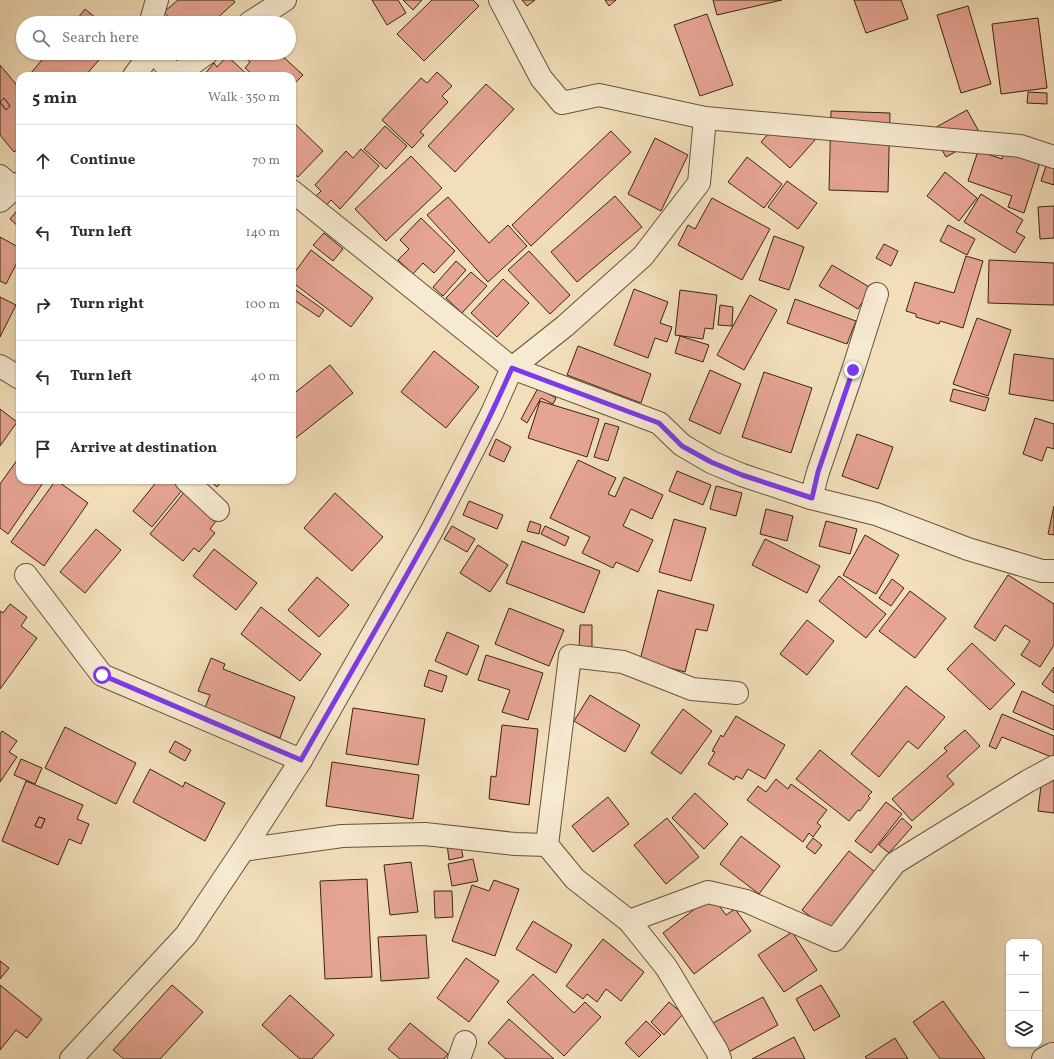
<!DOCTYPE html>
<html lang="en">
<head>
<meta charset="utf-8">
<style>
	:root { --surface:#fff; --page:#f7f7f7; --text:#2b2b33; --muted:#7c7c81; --line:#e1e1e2 }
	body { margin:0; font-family:Vollkorn,serif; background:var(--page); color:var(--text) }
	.controls { position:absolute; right:12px; bottom:12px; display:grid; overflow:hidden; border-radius:8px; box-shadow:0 1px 3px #0004 }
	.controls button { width:36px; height:36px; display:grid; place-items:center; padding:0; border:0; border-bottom:1px solid var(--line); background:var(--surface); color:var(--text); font:20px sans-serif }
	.stop { position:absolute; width:12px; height:12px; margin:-9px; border:3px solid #7c3aed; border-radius:50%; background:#fff }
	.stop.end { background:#7c3aed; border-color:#fff; box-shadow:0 1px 4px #0008 }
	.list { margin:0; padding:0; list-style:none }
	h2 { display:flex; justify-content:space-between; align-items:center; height:52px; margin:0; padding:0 16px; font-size:17px }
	h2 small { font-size:13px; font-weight:400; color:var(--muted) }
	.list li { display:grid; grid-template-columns:26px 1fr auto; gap:12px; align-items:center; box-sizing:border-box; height:72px; padding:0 16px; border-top:1px solid var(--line) }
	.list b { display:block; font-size:15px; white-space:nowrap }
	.list em { font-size:13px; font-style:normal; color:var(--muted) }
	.icon { flex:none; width:22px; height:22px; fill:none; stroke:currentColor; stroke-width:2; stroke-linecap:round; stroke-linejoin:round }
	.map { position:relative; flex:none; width:1054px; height:1059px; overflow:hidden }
	.search { position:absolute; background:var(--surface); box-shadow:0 1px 3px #0004; left:16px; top:16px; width:280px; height:44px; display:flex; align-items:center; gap:10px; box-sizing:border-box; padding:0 14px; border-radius:22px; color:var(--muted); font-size:15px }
	.panel { position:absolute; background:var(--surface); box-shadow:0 1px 3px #0004; left:16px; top:72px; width:280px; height:412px; border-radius:12px }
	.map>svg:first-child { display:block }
	.building { fill:#e6a494; stroke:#39260e; fill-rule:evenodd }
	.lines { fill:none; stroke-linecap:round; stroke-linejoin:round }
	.street-casing { stroke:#675439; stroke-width:24 }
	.street { stroke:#f7ead2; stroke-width:22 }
	.route { stroke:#7c3aed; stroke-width:5 }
</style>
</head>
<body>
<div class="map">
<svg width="1054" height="1059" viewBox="0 0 1054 1059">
	<rect width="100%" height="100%" fill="#f2dfba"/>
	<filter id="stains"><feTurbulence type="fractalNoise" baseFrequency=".005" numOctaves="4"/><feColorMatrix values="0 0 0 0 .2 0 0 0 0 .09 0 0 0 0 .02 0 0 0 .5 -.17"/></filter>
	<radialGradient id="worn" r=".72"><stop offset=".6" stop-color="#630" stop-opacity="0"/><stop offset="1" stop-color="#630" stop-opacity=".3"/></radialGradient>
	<g class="building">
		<path d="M178,0h55l2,2 -20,18 -4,-4 -8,7h-29l-10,-11z"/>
		<path d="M372,0h26l8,13 -19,12z"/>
		<path d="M403,0h19l-9,10z"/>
		<path d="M432,0h41l6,6 -55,55 -27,-27z"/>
		<path d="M522,0h13l-8,6z"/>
		<path d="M605,0h11l-7,6z"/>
		<path d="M713,0h69l-65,15z"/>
		<path d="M854,0h47l7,19 -42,14z"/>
		<path d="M968,6l23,78 -30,9 -24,-78z"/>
		<path d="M85,9l17,14h-28z"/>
		<path d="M707,14l26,71 -33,11 -26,-71z"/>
		<path d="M1038,18l9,70 -46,6 -9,-70z"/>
		<path d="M48,53h57l-20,23h-53l-2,-2z"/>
		<path d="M244,53h35l24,22 -11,11v-10h-38l-9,-8 5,-6 -8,-7z"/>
		<path d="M227,56l22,20h-46l11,-13 3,4z"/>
		<path d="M0,65l20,24v58l-6,5 -14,-17v-33l6,8 4,-4 -6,-8 -4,4z"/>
		<path d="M437,72l15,14 -10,10 6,6 -28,30 4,3 -12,13 -30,-28 39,-42 6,5z"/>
		<path d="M486,84l28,25 -59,63 -27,-26z"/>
		<path d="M1028,92l19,1v11l-20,-1z"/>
		<path d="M4,98l6,8 -4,4 -6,-8z"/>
		<path d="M967,110l15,27 -36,20 -15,-27z"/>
		<path d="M831,111l59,2 -2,79 -59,-2z"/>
		<path d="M786,114l29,26 -25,28 -29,-26z"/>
		<path d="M292,121l31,30 -25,26 -6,-5z"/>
		<path d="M385,126l22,20 -21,23 -22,-20z"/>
		<path d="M611,131l20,21 -100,94 -19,-21z"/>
		<path d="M655,138l33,17 -27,56 -33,-17z"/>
		<path d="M1009,138l35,12 -20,63 -16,-6 4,-11 -44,-15 10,-30 24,8z"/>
		<path d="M1052,148l2,1v36l-13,-4z"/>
		<path d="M361,149l18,17 -39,43 -9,-9 -6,7 -10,-10 6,-6 -6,-6 31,-34 7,7z"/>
		<path d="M411,156l31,32 -56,53 -31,-32z"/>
		<path d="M747,157l35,27 -18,24 -36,-26z"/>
		<path d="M945,172l32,26 -18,23 -32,-25z"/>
		<path d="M787,181l30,22 -19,26 -30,-22z"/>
		<path d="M981,194l42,26 -7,12 9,5 -10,16 -51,-31z"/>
		<path d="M615,196l27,31 -65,55 -26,-30z"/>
		<path d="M448,197l41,46 19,-18 19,21 -39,36 -61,-67z"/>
		<path d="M712,198l58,31 -28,51 -64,-35 10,-20 7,4z"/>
		<path d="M1054,206v32l-14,1 -2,-32z"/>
		<path d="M20,207v21l-10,-9z"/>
		<path d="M421,218l34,33 -21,22 -11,-10 -10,11 -15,-14 11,-11 -9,-9z"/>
		<path d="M948,225l27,14 -8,16 -27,-14z"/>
		<path d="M324,233l19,16 -10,12 -20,-16z"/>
		<path d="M774,236l30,11 -15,43 -30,-10z"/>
		<path d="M0,237l20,11v9l-14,27 -6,-3z"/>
		<path d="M884,244l14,7 -7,15 -15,-8z"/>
		<path d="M311,250l62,48 -22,29 -59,-45v-6z"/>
		<path d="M529,251l41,44 -20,19 -42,-44z"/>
		<path d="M966,256l17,5 -20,67 -23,-7 -1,3 -23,-7v-3l-10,-3 9,-29 39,11z"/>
		<path d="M989,260l65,3v42l-66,-2z"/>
		<path d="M456,261l10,9 -23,26 -10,-9z"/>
		<path d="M832,265l39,23 -13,21 -39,-23z"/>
		<path d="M471,272l16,14 -25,27 -16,-15z"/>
		<path d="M503,279l26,24 -32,34 -26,-24z"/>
		<path d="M293,288l31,22 -5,7 -27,-18z"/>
		<path d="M634,289l34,13 -8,21 12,4 -5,15 -12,-4 -7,20 -34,-13z"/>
		<path d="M680,290l37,5 -4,34 -8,-1 -2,11 -28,-4z"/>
		<path d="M750,295l27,15 -33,60 -27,-15z"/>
		<path d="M0,297l16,8 -16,32z"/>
		<path d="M795,299l61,22 -9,23 -60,-21z"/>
		<path d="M720,305l13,2 -1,19 -14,-1z"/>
		<path d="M977,318l34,12 -23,66 -35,-12z"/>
		<path d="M680,336l29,9 -6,17 -28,-9z"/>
		<path d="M578,346l73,28 -10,29 -74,-28z"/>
		<path d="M434,351l45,36 -33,41 -45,-36z"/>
		<path d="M1014,354l40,5v42l-45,-7z"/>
		<path d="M330,365l23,28 -61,48v-46z"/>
		<path d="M710,370l31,14 -21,50 -31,-14z"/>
		<path d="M764,372l48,16 -21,65 -49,-16z"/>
		<path d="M538,388l18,10 -3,6 -12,-6 -14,25 -6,-4z"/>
		<path d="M953,389l36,9 -4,13 -35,-10z"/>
		<path d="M540,401l59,18 -12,38 -59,-19z"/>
		<path d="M0,409l17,13 -17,24z"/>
		<path d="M1035,418l19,6v25l-7,-2 -5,14 -19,-7z"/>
		<path d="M605,423l14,4 -11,34 -14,-4z"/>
		<path d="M857,434l36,13 -15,42 -36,-13z"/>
		<path d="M496,439l15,8 -7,15 -15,-7z"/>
		<path d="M20,456v24h25l-37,54 -8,-6v-44z"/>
		<path d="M578,460l38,18 -8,16 7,3 9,-20 39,18 -11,24 -21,-10 -8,17 30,14 -15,32 -22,-10 -3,6 -31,-15 8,-16 -40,-19z"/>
		<path d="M677,471l34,14 -8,20 -34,-14z"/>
		<path d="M56,480l32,23 -44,63 -33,-24z"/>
		<path d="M158,480h17l9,8 -32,39 -19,-16z"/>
		<path d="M209,480h14l-6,7z"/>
		<path d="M716,486l26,7 -6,23 -26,-7z"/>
		<path d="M186,490l33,27 -9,12 5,4 -16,19 -5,-4 -11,13 -33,-27z"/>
		<path d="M335,493l48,44 -31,34 -48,-43z"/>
		<path d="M469,501l34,14 -6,14 -34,-14z"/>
		<path d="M1054,506v29l-6,-1z"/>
		<path d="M766,509l27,7 -6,25 -27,-7z"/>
		<path d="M674,519l32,9 -15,53 -32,-9z"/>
		<path d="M530,521l11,4 -2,9 -12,-3z"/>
		<path d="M826,521l31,8 -7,25 -31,-8z"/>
		<path d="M452,526l23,13 -8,13 -23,-13z"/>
		<path d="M545,526l24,11 -4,9 -24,-12z"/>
		<path d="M96,529l25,21 -36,43 -25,-21z"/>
		<path d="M865,535l34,20 -23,39 -33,-19z"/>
		<path d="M765,539l55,27 -13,27 -55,-28z"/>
		<path d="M522,541l78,30 -16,42 -78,-30z"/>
		<path d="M478,545l30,20 -18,27 -30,-19z"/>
		<path d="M214,549l43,34 -21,27 -43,-34z"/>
		<path d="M1008,575l46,29v41l-14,22 -19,-12 9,-14 -25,-16 -10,16 -21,-14z"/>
		<path d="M839,576l47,38 -20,24 -47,-37z"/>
		<path d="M317,577l32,28 -30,32 -31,-27z"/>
		<path d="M892,579l12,9 -13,18 -12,-8z"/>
		<path d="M658,590l56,15 -7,26 -11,-2 -11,43 -45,-12z"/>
		<path d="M910,591l36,27 -31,40 -36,-27z"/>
		<path d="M10,604l17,13 -6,9 16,12 -37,51v-78l3,2z"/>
		<path d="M261,607l60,47 -21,27 -59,-47z"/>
		<path d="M509,608l55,22 -15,36 -54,-22z"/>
		<path d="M807,620l27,21 -27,34 -27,-21z"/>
		<path d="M580,625h12v24h-13z"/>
		<path d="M447,632l32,14 -12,29 -32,-14z"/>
		<path d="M972,643l43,41 -25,26 -43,-41z"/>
		<path d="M486,655l57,18 -15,47 -26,-8 8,-22 -32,-10z"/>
		<path d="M211,658l14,6 -2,5 72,28 -15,41 -75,-30 5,-13 -12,-4z"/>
		<path d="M1054,667v26l-12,-9z"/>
		<path d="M429,670l18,6 -5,16 -18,-6z"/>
		<path d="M906,686l39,31 -27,32 -10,-8 -29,36 -28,-23z"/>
		<path d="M1022,691l32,15v24l-41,-18z"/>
		<path d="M590,695l50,30 -15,27 -51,-31z"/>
		<path d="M353,708l72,11 -7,46 -72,-11z"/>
		<path d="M683,709l29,22 -31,43 -30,-21z"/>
		<path d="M1002,714l52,22v22l-52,-21 -6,12 -7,-3z"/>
		<path d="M736,716l49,29 -20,34 -17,-10 -6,10 -6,-3 -2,4 -26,-16 7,-12 -3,-1 9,-16 2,2z"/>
		<path d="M502,725l36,4 -9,76 -40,-6 2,-23 5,1z"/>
		<path d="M65,727l71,36 -20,41 -71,-36z"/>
		<path d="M965,730l15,16 -33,30 7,8 -42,37 -20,-22 55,-48 -3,-3z"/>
		<path d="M2,731l15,10 -8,11 8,5 -17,25v-48z"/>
		<path d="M175,741l16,9 -6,11 -16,-9z"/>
		<path d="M820,750l52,42 -4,4 2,2 -10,13 -2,-1 -9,11 -53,-42z"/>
		<path d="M21,759l21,9 -7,16 -21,-9z"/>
		<path d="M332,762l87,13 -6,44 -87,-13z"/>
		<path d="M150,769l33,18 2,-5 40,21 -20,38 -72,-39z"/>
		<path d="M1042,777l12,2v34l-16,-2z"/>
		<path d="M776,779l12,10 3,-5 36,26 -10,13 4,3 -8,11 -4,-4 -6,9 -56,-42 11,-14 8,6z"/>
		<path d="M26,781l57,24 -6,14 12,5 -8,20 -12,-5 -11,26 -56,-24zM39,817l6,2 -4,9 -6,-2z"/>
		<path d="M695,793l33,31 -24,25 -32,-31z"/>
		<path d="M608,797l21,27 -36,28 -21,-26z"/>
		<path d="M886,802l16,12 -31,39 -16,-12z"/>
		<path d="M39,817l6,2 -4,9 -6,-2z"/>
		<path d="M667,818l32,39 -33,27 -32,-39z"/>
		<path d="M902,818l10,9 -23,26 -10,-8z"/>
		<path d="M741,836l39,30 -21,28 -39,-30z"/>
		<path d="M813,838l9,7 -7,9 -9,-7z"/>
		<path d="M460,842l3,15 -14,3 -2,-16z"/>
		<path d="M849,851l31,25 -47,58 -31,-24z"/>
		<path d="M473,859l5,22 -26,5 -4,-22z"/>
		<path d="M411,862l7,50 -28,3 -6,-50z"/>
		<path d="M367,879l5,98 -47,2 -5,-98z"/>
		<path d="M494,880l25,9 -24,67 -43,-15 20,-56 17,6z"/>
		<path d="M434,891h18l1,26 -18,1z"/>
		<path d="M712,896l14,19 9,-6 16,22 -57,43 -31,-41z"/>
		<path d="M533,921l39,24 -16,28 -40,-24z"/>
		<path d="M792,932l25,38 -33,22 -26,-37z"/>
		<path d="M426,935l3,43 -48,3 -3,-44z"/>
		<path d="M603,939l41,33 -23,29 -15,-12 -9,13 -10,-8 -4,5 -17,-13z"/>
		<path d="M466,958l33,23 -30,41 -32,-24z"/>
		<path d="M0,961l9,7 -9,11z"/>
		<path d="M533,974l41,39 11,-11 16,15 -37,39 -57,-54z"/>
		<path d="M0,985l42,34 -15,19 -11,-8 -16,20z"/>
		<path d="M172,985l31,27 -43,47h-36l-11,-9z"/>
		<path d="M821,985l19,31 -26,15 -18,-32z"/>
		<path d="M290,995l44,40 -22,24h-12l-38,-34z"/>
		<path d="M763,997l15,28 -51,28 -16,-29z"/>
		<path d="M943,1001l42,58h-45l-27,-37z"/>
		<path d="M669,1002l14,12 -19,21 -13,-13z"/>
		<path d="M509,1019l45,40h-48l-18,-16z"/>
		<path d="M646,1021l15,14 -22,22 -14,-14z"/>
		<path d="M410,1023l38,31 -4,5h-44l-12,-10z"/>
		<path d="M794,1037l11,22h-53z"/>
		<path d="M895,1038l13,21h-41l-2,-2z"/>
	</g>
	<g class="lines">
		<defs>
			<g id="street">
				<path d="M152,23v-6l5,-17"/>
				<path d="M249,23l36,-23"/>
				<path d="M155,53l20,23"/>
				<path d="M134,76l17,-23"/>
				<path d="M175,76l32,-23"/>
				<path d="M705,118l315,28 34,11"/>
				<path d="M0,176l14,12"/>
				<path d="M292,191l220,177 147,55 23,22 29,17 31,13 69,23 65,16 92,35 74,22h12"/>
				<path d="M0,201l20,-18"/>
				<path d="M0,366l20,12"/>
				<path d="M186,480l32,30"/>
				<path d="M811,498l7,-26 35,-102 24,-76"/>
				<path d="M26,575l76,100 199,85"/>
				<path d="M243,850l99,-14 83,-2 90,10 32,1"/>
				<path d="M629,921l79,-29 38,9 89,39 60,-77 133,-82 26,-14"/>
				<path d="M71,1059l115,-124 57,-85 58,-90 130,-228 61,-119 20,-45 53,-42 78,-70 56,-73 6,-65 -106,-23 -37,8 -21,-25 -41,-78"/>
				<path d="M459,1059l6,-17"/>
				<path d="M720,1059l-3,-8 -51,-84 -37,-46 -54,-42 -28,-34 23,-189 53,6 69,27 45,4"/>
				<path d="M1043,1059l9,-5h2"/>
			</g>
		</defs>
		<use href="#street" class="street-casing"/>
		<use href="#street" class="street"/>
	</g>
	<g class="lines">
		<path class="route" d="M102,675l199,85c73,-129 151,-256 211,-392l147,55 23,23 29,16 31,13 70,23 6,-26 35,-102"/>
	</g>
	<rect width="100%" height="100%" filter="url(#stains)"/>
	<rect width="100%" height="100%" fill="url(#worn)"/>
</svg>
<div class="controls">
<button>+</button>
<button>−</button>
<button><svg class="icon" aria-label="layers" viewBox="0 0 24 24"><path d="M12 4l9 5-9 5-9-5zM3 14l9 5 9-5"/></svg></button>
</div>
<div class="stop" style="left:102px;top:675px"></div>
<div class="stop end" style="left:853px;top:370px"></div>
<div class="search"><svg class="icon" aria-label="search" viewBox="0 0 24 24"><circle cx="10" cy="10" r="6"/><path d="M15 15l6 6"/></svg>Search here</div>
<section class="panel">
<h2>5 min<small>Walk · 350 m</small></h2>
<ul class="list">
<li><svg class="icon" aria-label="ahead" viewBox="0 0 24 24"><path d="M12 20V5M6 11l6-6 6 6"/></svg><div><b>Continue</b></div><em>70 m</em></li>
<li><svg class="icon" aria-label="left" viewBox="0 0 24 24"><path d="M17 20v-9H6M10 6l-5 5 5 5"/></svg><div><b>Turn left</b></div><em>140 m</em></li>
<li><svg class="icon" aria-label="right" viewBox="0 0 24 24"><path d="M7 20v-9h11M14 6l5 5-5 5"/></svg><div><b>Turn right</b></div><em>100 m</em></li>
<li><svg class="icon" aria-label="left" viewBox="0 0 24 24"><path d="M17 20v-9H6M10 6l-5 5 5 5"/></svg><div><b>Turn left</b></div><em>40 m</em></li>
<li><svg class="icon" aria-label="arrive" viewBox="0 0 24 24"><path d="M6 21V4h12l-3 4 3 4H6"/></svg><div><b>Arrive at destination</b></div></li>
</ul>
</section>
</div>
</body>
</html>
